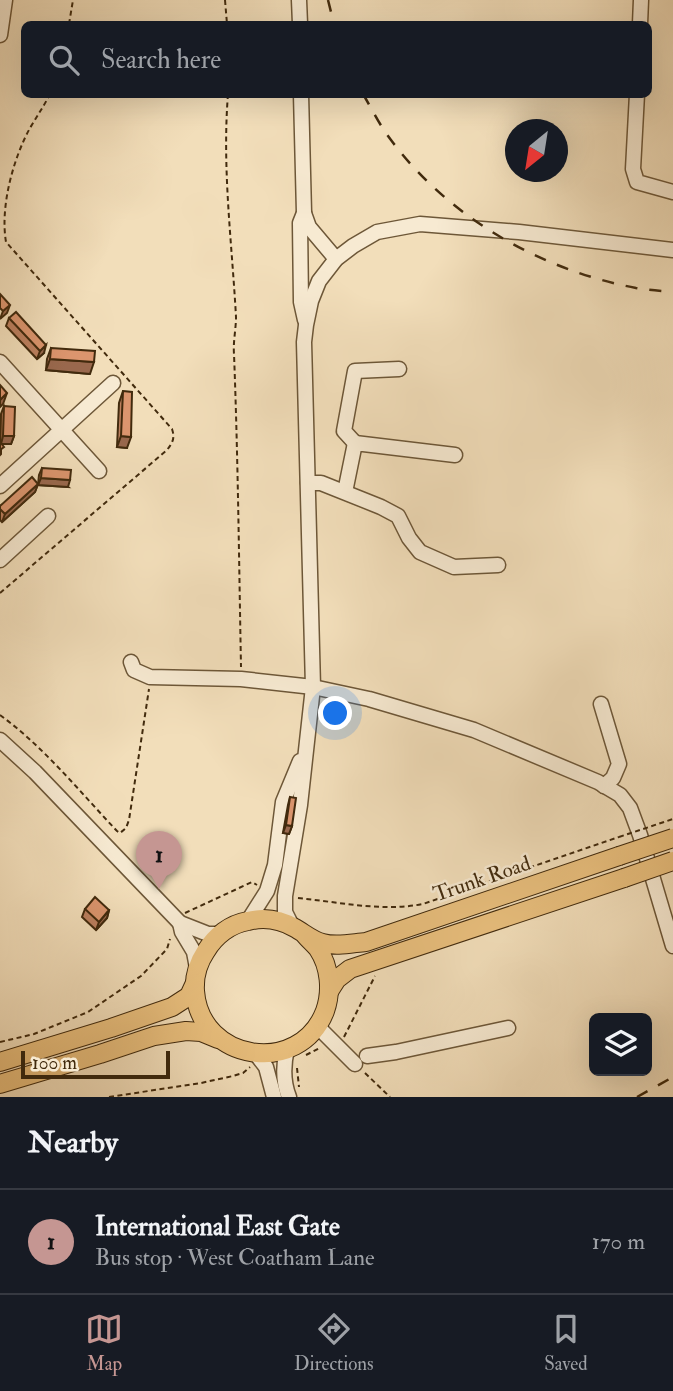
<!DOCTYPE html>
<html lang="en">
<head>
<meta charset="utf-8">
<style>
	:root { --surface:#171b24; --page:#20242c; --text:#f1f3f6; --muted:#9ea1a6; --line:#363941; --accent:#c59692 }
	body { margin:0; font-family:"IM FELL Double Pica",serif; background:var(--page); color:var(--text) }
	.controls { position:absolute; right:21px; bottom:21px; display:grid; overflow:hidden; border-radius:10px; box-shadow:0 7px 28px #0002 }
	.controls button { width:63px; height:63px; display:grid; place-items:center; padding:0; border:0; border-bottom:2px solid var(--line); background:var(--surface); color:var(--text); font:35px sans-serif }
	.compass { position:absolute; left:505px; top:119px; width:63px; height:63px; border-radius:50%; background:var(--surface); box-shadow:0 7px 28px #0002; rotate:210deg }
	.scale { position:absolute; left:21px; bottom:18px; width:149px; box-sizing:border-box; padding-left:7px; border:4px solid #412a0d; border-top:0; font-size:19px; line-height:24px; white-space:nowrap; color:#412a0d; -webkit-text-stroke:5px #f7ead2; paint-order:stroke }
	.you { position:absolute; left:336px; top:714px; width:24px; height:24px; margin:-18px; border:5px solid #fff; border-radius:50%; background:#1a73e8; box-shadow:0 0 0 10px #1a73e833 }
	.badge { display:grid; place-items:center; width:46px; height:46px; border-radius:50%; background:var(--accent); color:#111; font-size:23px; font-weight:700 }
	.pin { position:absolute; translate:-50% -58px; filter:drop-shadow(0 2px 4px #0008) }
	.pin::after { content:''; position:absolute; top:37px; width:24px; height:21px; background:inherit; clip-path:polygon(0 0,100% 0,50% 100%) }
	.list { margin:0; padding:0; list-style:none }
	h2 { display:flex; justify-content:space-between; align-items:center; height:91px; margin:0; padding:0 28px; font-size:30px }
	h2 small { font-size:23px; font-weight:400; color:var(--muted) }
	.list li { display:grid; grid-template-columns:46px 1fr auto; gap:21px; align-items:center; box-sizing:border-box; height:105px; padding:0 28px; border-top:2px solid var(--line) }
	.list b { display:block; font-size:26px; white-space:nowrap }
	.list p { margin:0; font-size:23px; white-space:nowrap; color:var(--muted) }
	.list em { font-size:23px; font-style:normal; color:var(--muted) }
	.icon { flex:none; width:38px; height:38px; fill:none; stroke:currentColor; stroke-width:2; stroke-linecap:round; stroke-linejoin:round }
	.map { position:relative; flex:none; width:673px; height:1097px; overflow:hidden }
	.search { position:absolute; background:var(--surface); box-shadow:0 7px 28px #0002; left:21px; right:21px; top:21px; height:77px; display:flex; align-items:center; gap:18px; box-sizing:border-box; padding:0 24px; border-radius:10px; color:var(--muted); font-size:26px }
	.sheet { height:196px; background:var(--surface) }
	nav { display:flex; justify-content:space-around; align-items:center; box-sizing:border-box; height:98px; border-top:2px solid var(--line); background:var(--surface); font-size:19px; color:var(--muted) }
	nav a { display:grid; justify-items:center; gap:4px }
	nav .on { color:var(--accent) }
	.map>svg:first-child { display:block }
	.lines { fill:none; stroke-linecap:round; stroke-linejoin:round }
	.minor-casing { stroke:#6d5738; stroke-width:17 }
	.major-casing { stroke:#412a0d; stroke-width:20 }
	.path { stroke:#412a0d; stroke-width:2; stroke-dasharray:5 3.5; stroke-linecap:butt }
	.minor { stroke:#f7ead2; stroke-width:14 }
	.major { stroke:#e9bf7d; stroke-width:18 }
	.rail { stroke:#412a0d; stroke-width:2.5; stroke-dasharray:12 12; stroke-linecap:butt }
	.major-bridge-casing { stroke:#412a0d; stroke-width:20; stroke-linecap:butt }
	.path-bridge { stroke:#412a0d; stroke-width:2; stroke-dasharray:5 3.5; stroke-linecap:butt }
	.major-bridge { stroke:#e9bf7d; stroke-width:18 }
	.wall { fill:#bc805f; stroke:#412a0d; stroke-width:2 }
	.shaded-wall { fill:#99684d; stroke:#412a0d; stroke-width:2 }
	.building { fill:#db956e; stroke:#412a0d; stroke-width:2 }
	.labels { text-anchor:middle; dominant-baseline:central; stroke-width:5; stroke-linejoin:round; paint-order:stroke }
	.street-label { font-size:21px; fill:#412a0d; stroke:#f7ead2 }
</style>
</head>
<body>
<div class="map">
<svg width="673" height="1097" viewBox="0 0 673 1097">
	<rect width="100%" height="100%" fill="#f2deba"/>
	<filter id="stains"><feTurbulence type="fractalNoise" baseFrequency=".00286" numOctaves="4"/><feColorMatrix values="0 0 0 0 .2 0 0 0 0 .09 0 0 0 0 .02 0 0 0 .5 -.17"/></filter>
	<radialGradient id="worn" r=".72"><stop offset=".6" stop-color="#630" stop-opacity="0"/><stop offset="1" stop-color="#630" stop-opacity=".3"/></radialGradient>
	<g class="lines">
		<defs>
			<g id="minor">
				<path d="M299,0l1,24"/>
				<path d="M640,24l1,-24"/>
				<path d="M0,35l5,-35"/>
				<path d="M301,94l3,119 -4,10 1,79 4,18"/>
				<path d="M637,94l-4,75 4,13 36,10"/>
				<path d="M304,213l5,14 27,32"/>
				<path d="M0,362l99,109"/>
				<path d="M355,443l-11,-12 11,-60 44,-2"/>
				<path d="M308,483h13l60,24 17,9 11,22 11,14 34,15 44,-2"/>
				<path d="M0,486l113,-103"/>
				<path d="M345,492l10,-49 100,12"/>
				<path d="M0,560l48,-44"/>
				<path d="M131,662l3,8 16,7 91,2 72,8 56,12 105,31 124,52 22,13 10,13 10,27 33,111"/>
				<path d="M601,704l18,60 -6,14 -9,8"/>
				<path d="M0,740l35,32 145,151 28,11h12"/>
				<path d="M248,921l19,-30 8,-26 8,-63 17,-41"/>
				<path d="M180,923l2,9 12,20 3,16"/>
				<path d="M292,926l-7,-14v-16l15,-91 13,-118 -9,-345 2,-17 5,-24 8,-20 17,-22 17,-13 24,-14 43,-8 99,8 154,18"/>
				<path d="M317,1026l38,38"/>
				<path d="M287,1049c-4,17 -4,33 2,48"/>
				<path d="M256,1054l10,13 8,30"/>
				<path d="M367,1056l29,-4 112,-24"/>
			</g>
			<g id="major">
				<path d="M304,934c4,5 10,10 14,15 12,18 14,42 7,62 -25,66 -125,51 -130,-20 -1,-14 3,-28 11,-40 9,-15 24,-27 42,-30 16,-4 33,-1 47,7 9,5 18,13 28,15 13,4 30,0 43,-1l253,-86"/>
				<path d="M330,990l7,-11 13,-10 274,-91"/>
				<path d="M0,1062l111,-34 61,-21 17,-11 6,-13"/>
				<path d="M0,1084l100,-30 54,-18 32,-5 15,1 17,7"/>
			</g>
		</defs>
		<use href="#minor" class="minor-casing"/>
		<use href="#major" class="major-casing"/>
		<g class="path">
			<path d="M225,0l2,24"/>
			<path d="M69,24l4,-24"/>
			<path d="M228,94c-6,75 4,149 8,223 0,12 -3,25 -2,37 4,104 5,209 7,313"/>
			<path d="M0,593l167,-143c6,-8 8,-12 5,-21l-166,-187c-6,-35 7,-83 24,-114 7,-12 14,-22 20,-34"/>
			<path d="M0,715c44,32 80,77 117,116l3,2 6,-5 3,-8 20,-131"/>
			<path d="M298,898c41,4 84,14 125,6l196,-67"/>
			<path d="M185,913l67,-31 5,3"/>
			<path d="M344,1037l31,-61"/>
			<path d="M0,1042l34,-8 54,-22 53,-36 26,-27 3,-10"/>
			<path d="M306,1055l14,-7"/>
			<path d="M297,1068l2,19"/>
			<path d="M365,1073l25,24"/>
			<path d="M109,1097l92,-14 32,-7 10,-3 7,-6"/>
		</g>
		<use href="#minor" class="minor"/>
		<use href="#major" class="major"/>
		<g class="rail">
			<path d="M328,0l6,24"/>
			<path d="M363,94c9,15 17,32 28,46 58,78 150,130 245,148 12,2 25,3 37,4"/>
			<path d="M637,1097l36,-20"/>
		</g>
		<defs>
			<g id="major-bridge">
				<path d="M619,856l54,-18"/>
				<path d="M624,878l49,-17"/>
			</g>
		</defs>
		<use href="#major-bridge" class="major-bridge-casing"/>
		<path class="path-bridge" d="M619,837l54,-18"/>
		<use href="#major-bridge" class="major-bridge"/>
	</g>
	<g class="wall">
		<path d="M9,318l35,35 -7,6 -31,-33z"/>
		<path d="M51,348l39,26 -44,-4 1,-11z"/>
		<path d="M123,391l4,57 -10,-1 2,-44z"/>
		<path d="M4,406l10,30 -3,8h-10v10l-1,1 1,-41z"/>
		<path d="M42,468l26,19 -30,-2 1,-10z"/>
		<path d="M38,484l-3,8 -33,30 -2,-2v-14z"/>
		<path d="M290,797l2,29 -3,8 -6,-1 5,-28z"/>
		<path d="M85,909l24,1 -2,8 -11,12 -14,-13z"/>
	</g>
	<g class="shaded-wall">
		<path d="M10,305l-3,8 -7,6 3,-8z"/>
		<path d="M46,345l-2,8 -7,6 3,-8z"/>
		<path d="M50,359l44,3 -4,12 -44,-4z"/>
		<path d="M7,393l-4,11 -3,3v-7z"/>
		<path d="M3,436h11l-3,8h-10z"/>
		<path d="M121,436l10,1 -4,11 -10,-1z"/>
		<path d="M41,478l29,2 -2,7 -30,-2z"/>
		<path d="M38,484l-3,8 -33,30 3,-8z"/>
		<path d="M286,825l6,1 -3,8 -6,-1z"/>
		<path d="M109,910l-2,8 -11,12 3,-8z"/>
	</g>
	<g class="building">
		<path d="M0,294l10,11 -7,6 -3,-3z"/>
		<path d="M16,312l30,33 -6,6 -31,-33z"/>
		<path d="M51,348l44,3 -1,11 -44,-3z"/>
		<path d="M0,385l7,8 -7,7z"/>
		<path d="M123,391l9,1 -1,45 -10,-1z"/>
		<path d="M4,406l11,1 -1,29h-11z"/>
		<path d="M0,442l4,5 -4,3z"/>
		<path d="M42,468l29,2 -1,10 -29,-2z"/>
		<path d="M32,477l6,7 -33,30 -5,-5v-3z"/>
		<path d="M290,797l6,1 -4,28 -6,-1z"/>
		<path d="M95,897l14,13 -10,12 -14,-13z"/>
	</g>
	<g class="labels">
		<g class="street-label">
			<text transform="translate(482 879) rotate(-19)">Trunk Road</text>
		</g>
	</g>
	<rect width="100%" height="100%" filter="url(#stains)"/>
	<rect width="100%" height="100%" fill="url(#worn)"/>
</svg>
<div class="controls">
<button><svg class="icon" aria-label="layers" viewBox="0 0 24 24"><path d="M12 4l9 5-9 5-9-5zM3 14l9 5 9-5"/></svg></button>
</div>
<svg class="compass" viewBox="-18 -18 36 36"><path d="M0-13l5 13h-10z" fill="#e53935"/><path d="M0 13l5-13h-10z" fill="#9ea1a6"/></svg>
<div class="scale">100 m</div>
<div class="you"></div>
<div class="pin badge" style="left:159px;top:889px">1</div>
<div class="search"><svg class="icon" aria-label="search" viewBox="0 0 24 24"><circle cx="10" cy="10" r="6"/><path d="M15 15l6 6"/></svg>Search here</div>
</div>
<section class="sheet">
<h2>Nearby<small></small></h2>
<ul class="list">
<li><span class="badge">1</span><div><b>International East Gate</b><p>Bus stop · West Coatham Lane</p></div><em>170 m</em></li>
</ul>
</section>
<nav>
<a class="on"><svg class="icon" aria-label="map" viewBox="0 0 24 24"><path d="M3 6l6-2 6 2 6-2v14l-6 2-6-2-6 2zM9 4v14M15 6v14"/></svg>Map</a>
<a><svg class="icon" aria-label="directions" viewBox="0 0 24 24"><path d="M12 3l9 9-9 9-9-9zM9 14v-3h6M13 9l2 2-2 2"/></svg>Directions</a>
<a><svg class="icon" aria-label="saved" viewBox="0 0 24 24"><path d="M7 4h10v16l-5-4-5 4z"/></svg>Saved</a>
</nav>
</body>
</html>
